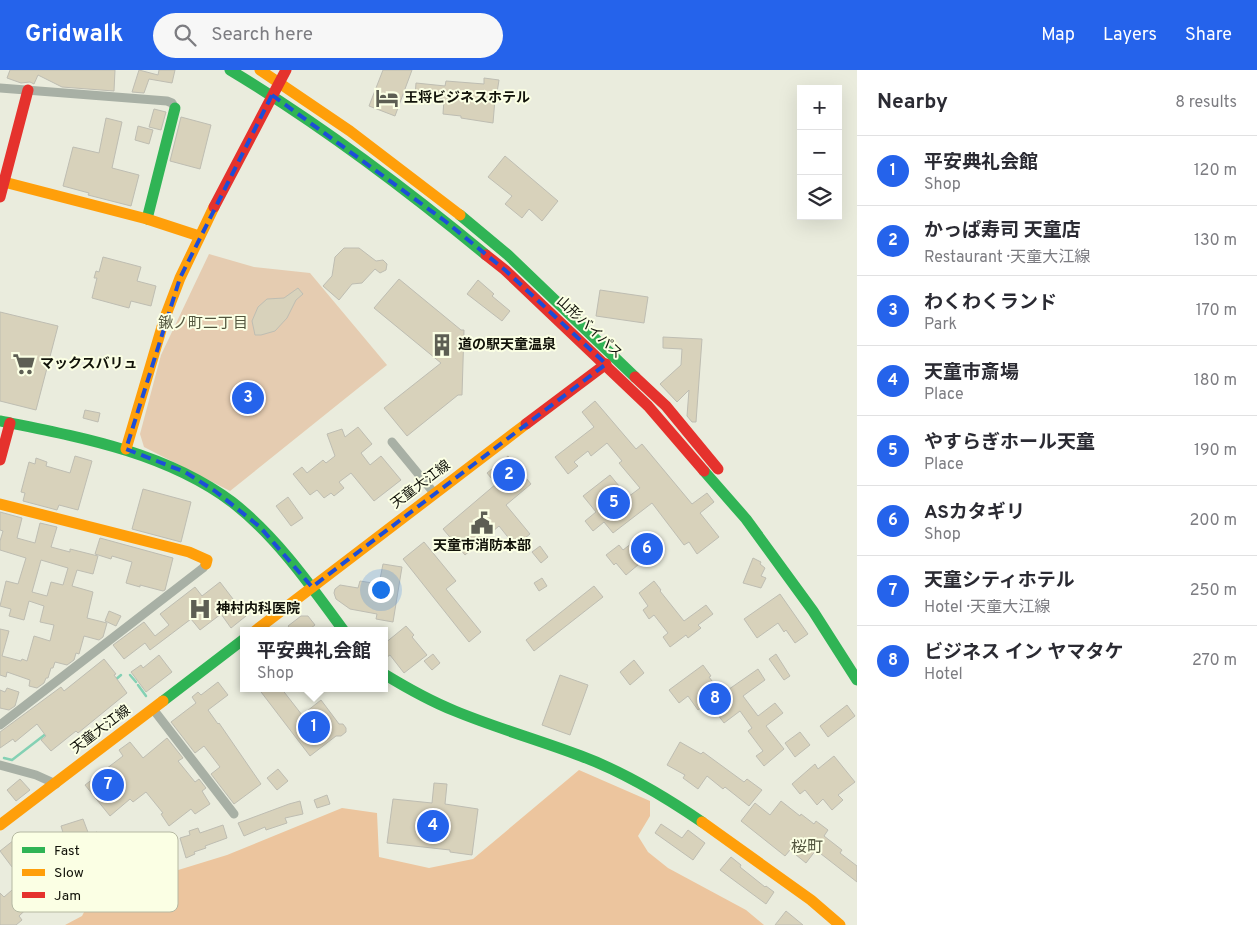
<!DOCTYPE html>
<html lang="en">
<head>
<meta charset="utf-8">
<style>
	:root { --surface:#fff; --page:#f7f7f7; --text:#2b2b33; --muted:#7c7c81; --line:#e1e1e2; --accent:#2563eb }
	body { margin:0; font-family:Overpass,"Noto Sans JP",sans-serif; background:var(--page); color:var(--text) }
	.controls { position:absolute; right:15px; top:15px; display:grid; overflow:hidden; border-radius:0px; box-shadow:0 5px 20px #0002 }
	.controls button { width:45px; height:45px; display:grid; place-items:center; padding:0; border:0; border-bottom:1px solid var(--line); background:var(--surface); color:var(--text); font:25px sans-serif }
	.you { position:absolute; left:380px; top:519px; width:18px; height:18px; margin:-12px; border:4px solid #fff; border-radius:50%; background:#1a73e8; box-shadow:0 0 0 8px #1a73e833 }
	.badge { display:grid; place-items:center; width:32px; height:32px; border-radius:50%; background:var(--accent); color:#fff; font-size:16px; font-weight:700 }
	.pin { position:absolute; translate:-50% -50%; border:2px solid #fff; box-shadow:0 1px 5px #0006 }
	.popup { position:absolute; left:240px; top:557px; width:148px; height:65px; box-sizing:border-box; display:grid; place-content:center; border-radius:0px; background:var(--surface); filter:drop-shadow(0 1px 4px #0005); font-size:16px; white-space:nowrap; color:var(--muted) }
	.popup b { font-size:19px; color:var(--text) }
	.popup::after { content:''; position:absolute; left:50%; top:100%; margin-left:-10px; border:10px solid transparent; border-top-color:var(--surface) }
	.list { margin:0; padding:0; list-style:none }
	h2 { display:flex; justify-content:space-between; align-items:center; height:65px; margin:0; padding:0 20px; font-size:21px }
	h2 small { font-size:16px; font-weight:400; color:var(--muted) }
	.list li { display:grid; grid-template-columns:32px 1fr auto; gap:15px; align-items:center; box-sizing:border-box; height:70px; padding:0 20px; border-top:1px solid var(--line) }
	.list b { display:block; font-size:19px; white-space:nowrap }
	.list p { margin:0; font-size:16px; white-space:nowrap; color:var(--muted) }
	.list em { font-size:16px; font-style:normal; color:var(--muted) }
	.icon { flex:none; width:28px; height:28px; fill:none; stroke:currentColor; stroke-width:2; stroke-linecap:round; stroke-linejoin:round }
	.map { position:relative; flex:none; width:857px; height:855px; overflow:hidden }
	header { display:flex; align-items:center; gap:30px; box-sizing:border-box; height:70px; padding:0 25px; background:var(--accent); color:#fff }
	header strong { font-size:24px }
	nav { display:flex; gap:28px; margin-inline-start:auto; font-size:18px }
	.search { width:350px; height:45px; background:var(--page); display:flex; align-items:center; gap:12px; box-sizing:border-box; padding:0 18px; border-radius:28px; color:var(--muted); font-size:19px }
	main { display:flex }
	aside { flex:1; background:var(--surface) }
	.map>svg:first-child { display:block }
	.green { fill:#e5ccb1 }
	.forest { fill:#ecc59e }
	.lines { fill:none; stroke-linecap:round; stroke-linejoin:round }
	.stream { stroke:#84d1b4; stroke-width:2.5 }
	.building { fill:#d8d2bb; stroke:#bebdb2; fill-rule:evenodd }
	.street { stroke:#a8b0a5; stroke-width:9 }
	.fast { stroke:#30b455; stroke-width:11 }
	.slow { stroke:#ff9f0a; stroke-width:11 }
	.jam { stroke:#e5322d; stroke-width:11 }
	.marked { fill:none; stroke:#1d4ed8; stroke-width:4; stroke-dasharray:10 6; stroke-linejoin:round }
	.labels { text-anchor:middle; dominant-baseline:central; stroke-width:4; stroke-linejoin:round; paint-order:stroke }
	.poi-label { font-size:14px; font-weight:bold; fill:#111209; stroke:#fbffe4; text-anchor:start }
	.street-label { font-size:14px; fill:#111209; stroke:#fbffe4 }
	.neighbourhood-label { font-size:15px; fill:#52553e; stroke:#fbffe4 }
	.quarter-label { font-size:16px; fill:#52553e; stroke:#fbffe4 }
	.key { fill:#fbffe4; stroke:#b5b8a2; stroke-width:1 }
	.key-label { font-size:14px; fill:#111209 }
</style>
</head>
<body>
<header>
<strong>Gridwalk</strong>
<div class="search"><svg class="icon" aria-label="search" viewBox="0 0 24 24"><circle cx="10" cy="10" r="6"/><path d="M15 15l6 6"/></svg>Search here</div>
<nav><a>Map</a><a>Layers</a><a>Share</a></nav>
</header>
<main>
<div class="map">
<svg width="857" height="855" viewBox="0 0 857 855">
	<rect width="100%" height="100%" fill="#eaecdd"/>
	<path class="green" d="M209,184l45,13 56,6 77,92 -157,126 -86,-44 -4,-13 21,-79z"/>
	<path class="forest" d="M579,700l71,31v15l-12,20 10,16 20,16 78,42 18,15h-699l17,-9 10,-19 6,-5 51,-13 78,-24 115,-47 35,5 2,44 50,11 44,-9z"/>
	<g class="lines">
		<g class="stream">
			<path d="M130,605l6,7"/>
			<path d="M114,611l7,-6"/>
			<path d="M138,615l8,11"/>
			<path d="M4,688l8,2 35,-27"/>
		</g>
	</g>
	<g class="building">
		<path d="M10,0h105l-1,21 -52,-4 -24,-12 -4,9 -4,-2 -9,1 -14,-5z"/>
		<path d="M139,0l19,5 1,-5h16l-3,13 -23,-4 -5,14 -12,-1z"/>
		<path d="M383,0h29l-17,46 -26,-10z"/>
		<path d="M484,8l15,2 -3,19h-1l-2,24 -32,-5v-2l-18,-2 1,-15 -29,-3 1,-13 29,3 1,-5 38,3z"/>
		<path d="M154,39l12,3 -5,18 -12,-3z"/>
		<path d="M181,47l30,8 -11,44 -30,-8z"/>
		<path d="M106,48l16,4 -10,46 27,7 -8,31 -43,-11 1,-2 -26,-7 10,-39 26,6z"/>
		<path d="M138,56l15,4 -4,14 -14,-4z"/>
		<path d="M505,86l53,45 -16,20 -13,-12 -7,9 -17,-14 7,-8 -24,-19z"/>
		<path d="M344,178h15l17,13 7,-1 4,4 -1,6 -6,3 -5,-4 -13,14 -10,1 -13,16 -16,-14 9,-10 3,-19z"/>
		<path d="M103,187l38,10 -4,14 19,5 -5,20 -20,-5 -2,7 -37,-10 5,-20h-3l2,-7 3,1z"/>
		<path d="M399,209l62,51h3l-2,65h-4l-51,41 -23,-28 57,-45 -67,-55z"/>
		<path d="M478,210l16,14 -2,2 18,15 -8,10 -35,-27z"/>
		<path d="M298,218l5,6 -7,6 -9,18 -12,13 -14,4h-6l-3,-14 6,-14 9,-8 17,-1z"/>
		<path d="M600,220l48,7 -4,26 -48,-7z"/>
		<path d="M0,242l58,14 -22,84 -36,-9z"/>
		<path d="M663,267l39,2 -6,83h-4l-5,-6 2,-26 -12,12 -17,-18 21,-19 1,-16 -19,-1z"/>
		<path d="M595,331l41,48 6,-5 50,60 15,-11 7,9 -14,11 19,24 -22,17 -8,-12 -5,3 -32,-42 -39,30 -9,-11 -11,9 -8,-10 11,-9 -13,-16 27,-21 18,22 12,-9 -21,-25 3,-2 -15,-18 -16,13 -3,-5 -14,11 4,4 -10,8 -13,-17 39,-30 -12,-15z"/>
		<path d="M85,340l15,3 -2,9 -15,-4z"/>
		<path d="M358,357l14,17 -11,9 9,12 11,-9 20,24 -27,21 -23,-28 -12,9 5,6 -10,8 -3,-3 -7,5 -7,-8 -7,5 -17,-21 9,-7 5,6 16,-13 3,3 9,-7 -8,-22 15,-5 3,8z"/>
		<path d="M75,386l17,5 -14,49 -19,-5 -2,5 -34,-9 2,-8 -4,-1 8,-30 6,2 1,-6 11,4 -1,4 24,7z"/>
		<path d="M508,386l23,28 -25,21 24,29 -15,12 -16,-20 -34,29 -22,-26 53,-45 -9,-11z"/>
		<path d="M143,419l48,13 -10,40 -49,-13z"/>
		<path d="M288,427l15,21 -12,8 -15,-20z"/>
		<path d="M0,442l22,6 -5,20 18,5 5,-20 17,4 -6,20 19,5v-3l28,7 -5,18 -16,-4 -5,16 21,6 -6,26 20,5 -4,14 -4,3 -15,-4 -5,18 -3,-1 -2,7 -7,5 -12,-3 -2,6h-2l-3,10h-2l-2,5 -7,5 -8,-2 1,-6 -23,-8 -1,5 -6,-2v-46l9,2 -7,25 19,5 1,-2 5,2 7,-25 16,5 4,-16 -14,-3 4,-16 -15,-5 -5,19 -15,-4 2,-7 -11,-3 6,-25 12,3 8,-26 -26,-8v-9l3,-10 -3,-1zM41,490l27,8 -5,17 -12,-3 -4,14 -15,-4z"/>
		<path d="M645,463l18,23 -13,10 -5,-7 -19,16 -10,-12 -2,2 -8,-10 13,-10 4,5z"/>
		<path d="M100,468l73,20 -8,32 -2,1 -23,-6v2l-14,-4 6,-21 -20,-6 -1,3 -16,-5z"/>
		<path d="M424,472l32,39 -10,8 35,43 -12,10 -66,-83z"/>
		<path d="M540,476l8,11 -7,6 -9,-11z"/>
		<path d="M753,488l8,4 -1,2 5,4 -4,8 5,2 -5,10 -18,-5z"/>
		<path d="M383,494l19,3 -9,55 -17,-3 1,-5 -27,-5 -14,-10 -2,-6 1,-4 5,-4 18,3 2,-7 19,3z"/>
		<path d="M542,508l5,8 -8,5 -5,-8z"/>
		<path d="M654,511l7,9 -1,1 24,30 22,-16 7,9 -15,11 3,3 -13,10 -2,-3 -16,12 -7,-10 5,-4 -14,-18 -5,4 -6,-9 5,-4 -9,-13z"/>
		<path d="M220,512l26,34 -15,12 -10,-14 -21,16 -9,-11 -41,31 -5,-7 -21,16 -11,-14 31,-23 11,14 14,-11 -9,-11 35,-27 7,9z"/>
		<path d="M594,516l9,11 -69,54 -8,-11z"/>
		<path d="M780,524l28,40 -13,9 -9,-13 -2,2 -6,-9 -21,15 -13,-19z"/>
		<path d="M109,541l12,5 -5,10 -11,-5z"/>
		<path d="M301,546h7l7,9 -8,6h-15l-4,-5z"/>
		<path d="M406,556l8,9 -2,2 15,18 -23,18 -14,-18 -3,2 -3,-3v-10z"/>
		<path d="M433,584l7,9 -8,7 -8,-9z"/>
		<path d="M776,584l14,22 -6,4 -15,-21z"/>
		<path d="M159,585l13,17 -26,20 -15,-20 10,-7 2,3z"/>
		<path d="M104,589l12,15 -2,1 13,18 -49,40 -2,-2 -25,20 -10,-11 5,-4 -9,-12 -22,18 -2,-3 -13,9v-16l61,-45 3,4z"/>
		<path d="M634,590l10,13 -14,12 -10,-13z"/>
		<path d="M703,595l8,11 -2,1 13,17 36,-25 7,11 -22,16 15,20 17,-13 8,10 -17,13 18,23 -20,17 -8,-10 7,-5 -15,-20 4,-3 -12,-17 -16,12 -9,-12 -5,4 -7,-9 -5,4 -10,-14 -9,7 -10,-13z"/>
		<path d="M560,605l28,10 -18,50 -28,-10z"/>
		<path d="M218,612l10,13 -20,15 10,14 1,-1 42,61 -27,20 -23,-30 9,-7 -16,-21 -9,7 -24,-31 25,-19 -4,-6 6,-5 3,3z"/>
		<path d="M7,618l12,4 -4,14 -6,4 -9,-2v-18l5,2z"/>
		<path d="M258,618h23l21,27 19,-15 18,24h4l3,4v4l-5,4h-5l-26,20z"/>
		<path d="M847,635l8,11 -27,21 -8,-11z"/>
		<path d="M800,662l10,13 -15,12 -10,-14z"/>
		<path d="M167,668l16,20 -5,3 17,21 4,-3 7,9 -4,3 8,13 -15,10 -4,-5 -22,17 -8,-12 2,-1 -17,-21 -13,10 -3,-3 -20,17 -25,-31 38,-29 -4,-6 11,-8 13,16z"/>
		<path d="M680,672l21,12 2,-2 41,30 3,-3 15,11 -13,16 -24,-19 -2,2 -16,-13 -9,13 -15,-11 2,-3 -18,-10z"/>
		<path d="M834,686l21,26 -17,13 5,5 -11,10 -9,-11 -6,6 -12,-15 -5,4 -8,-10 23,-20 3,5z"/>
		<path d="M278,699l10,12 -11,9 -10,-12z"/>
		<path d="M20,709l10,11 -14,11 -9,-11z"/>
		<path d="M434,713l13,1 -2,20 33,5 -6,46 -22,-3v-2l-63,-7 6,-44 39,4z"/>
		<path d="M327,725l3,9 -13,4 -3,-8z"/>
		<path d="M300,731l3,13 -18,4 2,5 -21,7 -1,-3 -21,9 -6,-13 51,-19z"/>
		<path d="M781,731l19,15 1,-2 13,10 2,-3 12,9 -4,6 18,14 -2,3 17,13v16l-41,-32 -10,13 -16,-13 -5,6 -44,-35 14,-18 15,12z"/>
		<path d="M83,749l6,16 8,-3 7,15 -35,14 6,20 -13,3 5,19 -27,8 -9,-34 27,-7 -20,-21 8,-8 12,13 9,-8 -6,-20z"/>
		<path d="M661,754l21,14 6,-8 17,13 -12,17 -38,-27z"/>
		<path d="M223,755l4,13 -22,8 1,2 -12,4 1,2 -9,4 -6,-20 10,-3 -1,-4 9,-3 2,5z"/>
		<path d="M14,770l4,5 6,-5 3,5 4,-3 9,12 -12,9 -4,-5 -12,9 -12,-16z"/>
		<path d="M164,776l4,15 -29,7 -4,-14z"/>
		<path d="M731,787l10,8 -1,2 25,20 1,-1 8,6 -8,12 -46,-34z"/>
		<path d="M19,814l16,17 -16,15 3,4 -6,5h-16v-32l4,4z"/>
		<path d="M786,841l17,14h-28z"/>
	</g>
	<g class="lines">
		<g class="street">
			<path d="M0,18l167,13 5,2 3,5"/>
			<path d="M392,372l42,51"/>
			<path d="M153,639l81,105"/>
			<path d="M0,655l203,-157 3,-4"/>
			<path d="M0,695l36,10 20,9"/>
		</g>
		<g class="fast">
			<path d="M230,0c90,54 175,118 256,185"/>
			<path d="M460,145l48,40 127,122"/>
			<path d="M147,149l28,-111"/>
			<path d="M0,351c80,16 165,31 232,81 44,34 79,84 112,129"/>
			<path d="M704,401l42,48 67,92 44,69"/>
			<path d="M384,604c23,14 46,27 71,37 41,17 84,29 126,45 43,16 83,40 121,66"/>
			<path d="M163,631l81,-62"/>
		</g>
		<g class="slow">
			<path d="M260,0l90,61 110,84"/>
			<path d="M4,112l143,37 52,17"/>
			<path d="M126,379l38,-129 16,-42 34,-71"/>
			<path d="M0,434l189,48 18,8 -1,4"/>
			<path d="M255,561l271,-207"/>
			<path d="M702,752l109,78 29,25"/>
			<path d="M0,755l163,-124"/>
		</g>
		<g class="jam">
			<path d="M0,127l28,-107"/>
			<path d="M214,137l72,-137"/>
			<path d="M486,185l19,15 143,136 56,65"/>
			<path d="M635,307l31,29 52,63"/>
			<path d="M526,354l80,-60"/>
			<path d="M0,390l10,-37"/>
		</g>
	</g>
	<path class="marked" d="M272,25l173,126 60,49 101,94 -294,223 -52,-60 -45,-36 -30,-19 -59,-23 54,-171z"/>
	<defs>
		<symbol id="hotel-bare" viewBox="-9 -9 18 18"><path d="M-6-4.5h1.5V1H6V5H4.5V3h-9V5H-6ZM-4 0a1.8 1.8 0 1 1 3.6 0ZM.5 0V-2.5h3Q6-2.5 6 0Z" fill="#5d5e53" stroke="#fbffe4" stroke-width="2.5" paint-order="stroke"/></symbol>
		<symbol id="building-bare" viewBox="-9 -9 18 18"><path d="M-4-6H4V6H1V3H-1V6H-4ZM-2.5-4.3h1.7v1.8h-1.7ZM.8-4.3h1.7v1.8H.8ZM-2.5-1h1.7V.8h-1.7ZM.8-1h1.7V.8H.8Z" fill="#5d5e53" stroke="#fbffe4" stroke-width="2.5" paint-order="stroke"/></symbol>
		<symbol id="supermarket-bare" viewBox="-9 -9 18 18"><path d="M-6-5.5h2.5l.6 2H6L4.5 2H-2.5L-4.4-4H-6ZM-1.5 3.2a1.3 1.3 0 1 0 .1 0ZM3 3.2a1.3 1.3 0 1 0 .1 0Z" fill="#5d5e53" stroke="#fbffe4" stroke-width="2.5" paint-order="stroke"/></symbol>
		<symbol id="civic-bare" viewBox="-9 -9 18 18"><path d="M-.6-6.5H3V-4.5H.6V-3L4-1V1h2V6H-6V1h2V-1L-.6-3ZM-1.2 2.5V6h2.4V2.5Z" fill="#5d5e53" stroke="#fbffe4" stroke-width="2.5" paint-order="stroke"/></symbol>
		<symbol id="hospital-bare" viewBox="-9 -9 18 18"><path d="M-5-5h3v3.5h4V-5h3V5h-3V1.5h-4V5h-3Z" fill="#5d5e53" stroke="#fbffe4" stroke-width="2.5" paint-order="stroke"/></symbol>
	</defs>
	<g fill-rule="evenodd">
		<use href="#hotel-bare" x="371" y="12" width="32" height="32"/>
		<use href="#building-bare" x="426" y="259" width="32" height="32"/>
		<use href="#supermarket-bare" x="8" y="278" width="32" height="32"/>
		<use href="#civic-bare" x="466" y="437" width="32" height="32"/>
		<use href="#hospital-bare" x="184" y="523" width="32" height="32"/>
	</g>
	<g class="labels">
		<g class="poi-label">
			<text x="404" y="28">王将ビジネスホテル</text>
			<text x="458" y="275">道の駅天童温泉</text>
			<text x="40" y="294">マックスバリュ</text>
			<text x="482" y="476" text-anchor="middle">天童市消防本部</text>
			<text x="216" y="539">神村内科医院</text>
		</g>
		<g class="street-label">
			<text transform="translate(589 258) rotate(43)">山形バイパス</text>
			<text transform="translate(421 415) rotate(-37)">天童大江線</text>
			<text transform="translate(101 660) rotate(-37)">天童大江線</text>
		</g>
		<g class="neighbourhood-label">
			<text x="203" y="254">鍬ノ町二丁目</text>
		</g>
		<g class="quarter-label">
			<text x="807" y="778">桜町</text>
		</g>
	</g>
	<rect x="12" y="762" width="166" height="80" rx="8" class="key"/>
	<rect x="22" y="777" width="23" height="6" fill="#30b455"/>
	<rect x="22" y="799" width="23" height="7" fill="#ff9f0a"/>
	<rect x="22" y="822" width="23" height="6" fill="#e5322d"/>
	<g class="key-label">
		<text x="54" y="785">Fast</text>
		<text x="54" y="807">Slow</text>
		<text x="54" y="830">Jam</text>
	</g>
</svg>
<div class="controls">
<button>+</button>
<button>−</button>
<button><svg class="icon" aria-label="layers" viewBox="0 0 24 24"><path d="M12 4l9 5-9 5-9-5zM3 14l9 5 9-5"/></svg></button>
</div>
<div class="you"></div>
<div class="pin badge" style="left:314px;top:657px">1</div>
<div class="popup"><b>平安典礼会館</b>Shop</div>
<div class="pin badge" style="left:509px;top:405px">2</div>
<div class="pin badge" style="left:248px;top:328px">3</div>
<div class="pin badge" style="left:433px;top:756px">4</div>
<div class="pin badge" style="left:614px;top:433px">5</div>
<div class="pin badge" style="left:647px;top:479px">6</div>
<div class="pin badge" style="left:108px;top:715px">7</div>
<div class="pin badge" style="left:715px;top:629px">8</div>
</div>
<aside>
<h2>Nearby<small>8 results</small></h2>
<ul class="list">
<li><span class="badge">1</span><div><b>平安典礼会館</b><p>Shop</p></div><em>120 m</em></li>
<li><span class="badge">2</span><div><b>かっぱ寿司 天童店</b><p>Restaurant · 天童大江線</p></div><em>130 m</em></li>
<li><span class="badge">3</span><div><b>わくわくランド</b><p>Park</p></div><em>170 m</em></li>
<li><span class="badge">4</span><div><b>天童市斎場</b><p>Place</p></div><em>180 m</em></li>
<li><span class="badge">5</span><div><b>やすらぎホール天童</b><p>Place</p></div><em>190 m</em></li>
<li><span class="badge">6</span><div><b>ASカタギリ</b><p>Shop</p></div><em>200 m</em></li>
<li><span class="badge">7</span><div><b>天童シティホテル</b><p>Hotel · 天童大江線</p></div><em>250 m</em></li>
<li><span class="badge">8</span><div><b>ビジネス イン ヤマタケ</b><p>Hotel</p></div><em>270 m</em></li>
</ul>
</aside>
</main>
</body>
</html>
